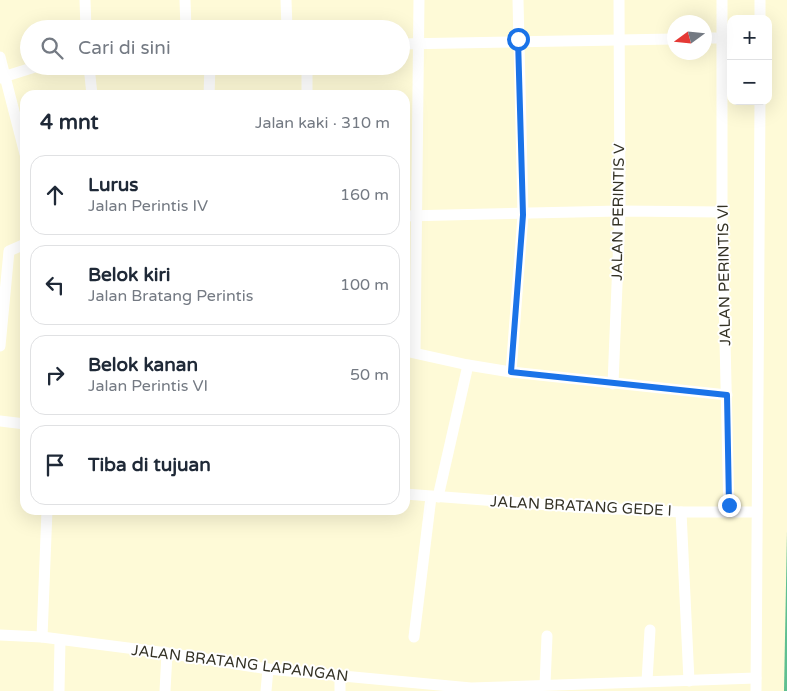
<!DOCTYPE html>
<html lang="id">
<head>
<meta charset="utf-8">
<style>
	:root { --surface:#fff; --page:#f2f2f3; --text:#1f2937; --muted:#747a83; --line:#e0e1e3 }
	body { margin:0; font-family:"Varela Round",sans-serif; background:var(--page); color:var(--text) }
	.controls { position:absolute; right:15px; top:15px; display:grid; overflow:hidden; border-radius:10px; box-shadow:0 5px 20px #0002 }
	.controls button { width:45px; height:45px; display:grid; place-items:center; padding:0; border:0; border-bottom:1px solid var(--line); background:var(--surface); color:var(--text); font:25px sans-serif }
	.compass { position:absolute; left:667px; top:15px; width:45px; height:45px; border-radius:50%; background:var(--surface); box-shadow:0 5px 20px #0002; rotate:255deg }
	.stop { position:absolute; width:15px; height:15px; margin:-11px; border:4px solid #1a73e8; border-radius:50%; background:#fff }
	.stop.end { background:#1a73e8; border-color:#fff; box-shadow:0 1px 5px #0008 }
	.list { margin:0; padding:0; list-style:none }
	h2 { display:flex; justify-content:space-between; align-items:center; height:65px; margin:0; padding:0 20px; font-size:21px }
	h2 small { font-size:16px; font-weight:400; color:var(--muted) }
	.list li { display:grid; grid-template-columns:32px 1fr auto; gap:15px; align-items:center; box-sizing:border-box; height:80px; margin:0 10px 10px; padding:0 10px; border:1px solid var(--line); border-radius:15px }
	.list b { display:block; font-size:19px; white-space:nowrap }
	.list p { margin:0; font-size:16px; white-space:nowrap; color:var(--muted) }
	.list em { font-size:16px; font-style:normal; color:var(--muted) }
	.icon { flex:none; width:28px; height:28px; fill:none; stroke:currentColor; stroke-width:2; stroke-linecap:round; stroke-linejoin:round }
	.map { position:relative; flex:none; width:787px; height:691px; overflow:hidden }
	.search { position:absolute; background:var(--surface); box-shadow:0 5px 20px #0002; left:20px; top:20px; width:390px; height:55px; display:flex; align-items:center; gap:12px; box-sizing:border-box; padding:0 18px; border-radius:28px; color:var(--muted); font-size:19px }
	.panel { position:absolute; background:var(--surface); box-shadow:0 5px 20px #0002; left:20px; top:90px; width:390px; height:425px; border-radius:15px }
	.map>svg:first-child { display:block }
	.water { fill:#5fbf90 }
	.lines { fill:none; stroke-linecap:round; stroke-linejoin:round }
	.street { stroke:#fff; stroke-width:11 }
	.route { stroke:#1a73e8; stroke-width:6 }
	.labels { text-anchor:middle; dominant-baseline:central; stroke-width:4; stroke-linejoin:round; paint-order:stroke }
	.street-label { font-size:15px; fill:#343225; stroke:#fff }
</style>
</head>
<body>
<div class="map">
<svg width="787" height="691" viewBox="0 0 787 691">
	<rect width="100%" height="100%" fill="#fefad7"/>
	<path class="water" d="M787,531v160h-3z"/>
	<g class="lines">
		<g class="street">
			<path d="M85,0l1,29"/>
			<path d="M185,0l1,29"/>
			<path d="M286,0l1,29"/>
			<path d="M722,0v212l7,300"/>
			<path d="M760,19v-19"/>
			<path d="M704,38h18"/>
			<path d="M401,44l273,-5"/>
			<path d="M0,57l25,97"/>
			<path d="M89,66l3,29"/>
			<path d="M307,66v29"/>
			<path d="M0,78l38,-12"/>
			<path d="M209,95l1,-29"/>
			<path d="M405,216l215,-5 102,1"/>
			<path d="M0,346l9,-95 16,-7"/>
			<path d="M405,351l63,14 43,7 216,23"/>
			<path d="M415,352l4,-352"/>
			<path d="M511,372l12,-157 -5,-215"/>
			<path d="M613,384l7,-173 -1,-211"/>
			<path d="M0,421l25,3"/>
			<path d="M405,494l170,13 106,5h76"/>
			<path d="M438,497l30,-132"/>
			<path d="M681,512l8,169"/>
			<path d="M0,635l42,2 125,16 101,16 203,19 285,-10"/>
			<path d="M42,637l5,-127"/>
			<path d="M414,637l17,-140"/>
			<path d="M340,677v14"/>
			<path d="M647,681l3,-51"/>
			<path d="M545,685l2,-49"/>
			<path d="M59,691l1,-50"/>
			<path d="M165,691l2,-38"/>
			<path d="M266,691l2,-22"/>
			<path d="M756,691l4,-590"/>
		</g>
	</g>
	<g class="lines">
		<path class="route" d="M518,39l5,176 -12,157 216,23 2,110"/>
	</g>
	<g class="labels">
		<g class="street-label">
			<text transform="translate(618 212) rotate(-89)">JALAN PERINTIS V</text>
			<text transform="translate(724 275) rotate(-91)">JALAN PERINTIS VI</text>
			<text transform="translate(581 506) rotate(3)">JALAN BRATANG GEDE I</text>
			<text transform="translate(240 663) rotate(7)">JALAN BRATANG LAPANGAN</text>
		</g>
	</g>
</svg>
<div class="controls">
<button>+</button>
<button>−</button>
</div>
<svg class="compass" viewBox="-18 -18 36 36"><path d="M0-13l5 13h-10z" fill="#e53935"/><path d="M0 13l5-13h-10z" fill="#747a83"/></svg>
<div class="stop" style="left:518px;top:39px"></div>
<div class="stop end" style="left:729px;top:505px"></div>
<div class="search"><svg class="icon" aria-label="search" viewBox="0 0 24 24"><circle cx="10" cy="10" r="6"/><path d="M15 15l6 6"/></svg>Cari di sini</div>
<section class="panel">
<h2>4 mnt<small>Jalan kaki · 310 m</small></h2>
<ul class="list">
<li><svg class="icon" aria-label="ahead" viewBox="0 0 24 24"><path d="M12 20V5M6 11l6-6 6 6"/></svg><div><b>Lurus</b><p>Jalan Perintis IV</p></div><em>160 m</em></li>
<li><svg class="icon" aria-label="left" viewBox="0 0 24 24"><path d="M17 20v-9H6M10 6l-5 5 5 5"/></svg><div><b>Belok kiri</b><p>Jalan Bratang Perintis</p></div><em>100 m</em></li>
<li><svg class="icon" aria-label="right" viewBox="0 0 24 24"><path d="M7 20v-9h11M14 6l5 5-5 5"/></svg><div><b>Belok kanan</b><p>Jalan Perintis VI</p></div><em>50 m</em></li>
<li><svg class="icon" aria-label="arrive" viewBox="0 0 24 24"><path d="M6 21V4h12l-3 4 3 4H6"/></svg><div><b>Tiba di tujuan</b></div></li>
</ul>
</section>
</div>
</body>
</html>
